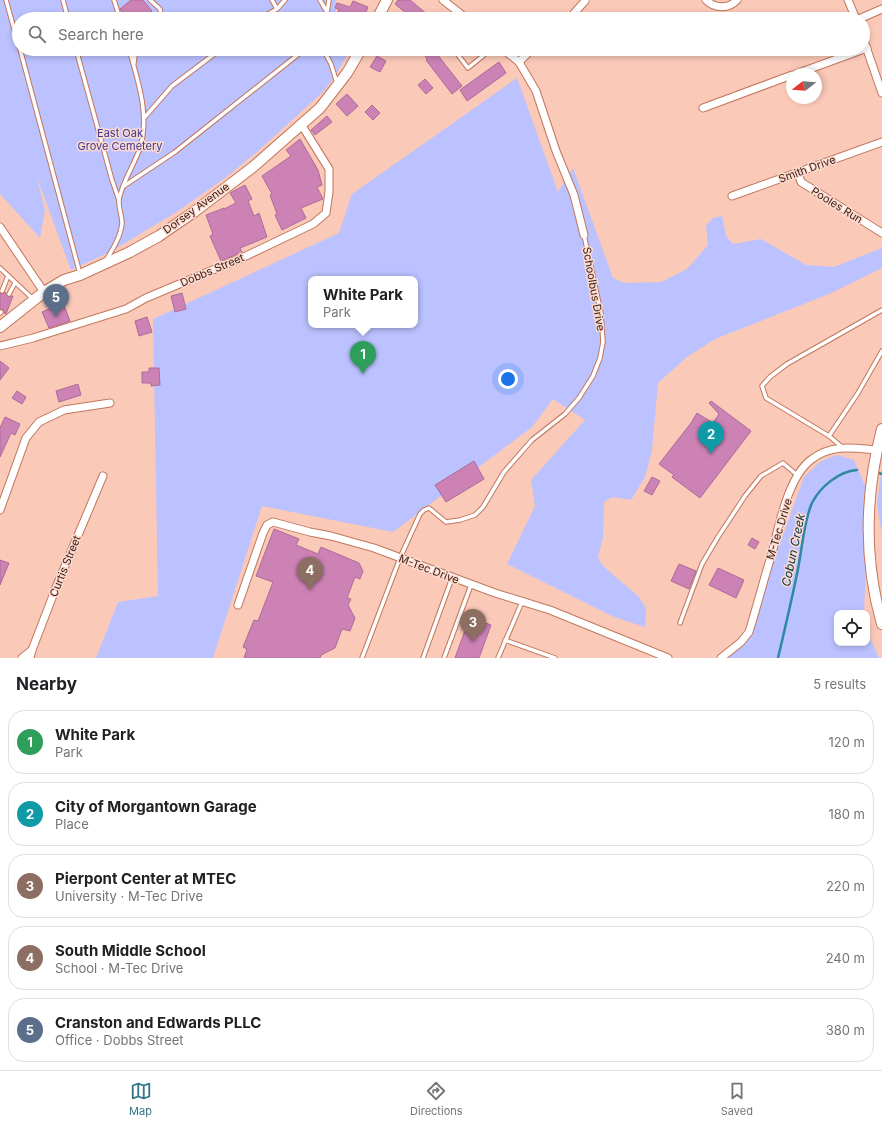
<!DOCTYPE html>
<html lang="en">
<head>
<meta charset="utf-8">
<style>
	:root { --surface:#fff; --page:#f6f6f6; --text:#202124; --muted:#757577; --line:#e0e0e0; --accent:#347588 }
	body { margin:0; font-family:Inter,sans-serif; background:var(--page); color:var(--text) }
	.controls { position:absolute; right:12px; bottom:12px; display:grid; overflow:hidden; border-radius:8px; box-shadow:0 2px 6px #0003 }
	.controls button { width:36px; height:36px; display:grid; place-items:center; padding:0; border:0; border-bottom:1px solid var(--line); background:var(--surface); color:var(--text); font:20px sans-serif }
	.compass { position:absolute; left:786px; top:68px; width:36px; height:36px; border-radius:50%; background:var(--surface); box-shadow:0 2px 6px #0003; rotate:253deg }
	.you { position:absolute; left:508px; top:379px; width:14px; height:14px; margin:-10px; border:3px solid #fff; border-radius:50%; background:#1a73e8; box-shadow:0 0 0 6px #1a73e833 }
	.badge { display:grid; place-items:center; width:26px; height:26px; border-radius:50%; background:var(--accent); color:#fff; font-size:13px; font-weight:700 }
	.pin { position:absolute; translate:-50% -33px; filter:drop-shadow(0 1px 2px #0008) }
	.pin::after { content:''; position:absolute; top:21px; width:14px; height:12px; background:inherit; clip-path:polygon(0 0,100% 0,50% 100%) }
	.popup { position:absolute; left:308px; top:276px; width:110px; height:52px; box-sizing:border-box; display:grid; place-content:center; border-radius:8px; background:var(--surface); filter:drop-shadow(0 1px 3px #0005); font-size:13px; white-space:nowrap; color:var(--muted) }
	.popup b { font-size:15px; color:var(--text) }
	.popup::after { content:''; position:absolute; left:50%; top:100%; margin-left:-8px; border:8px solid transparent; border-top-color:var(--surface) }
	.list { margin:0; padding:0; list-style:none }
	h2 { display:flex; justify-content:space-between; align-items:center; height:52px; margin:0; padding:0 16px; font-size:17px }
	h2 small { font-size:13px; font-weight:400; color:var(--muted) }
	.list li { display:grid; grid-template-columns:26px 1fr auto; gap:12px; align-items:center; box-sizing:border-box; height:64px; margin:0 8px 8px; padding:0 8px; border:1px solid var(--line); border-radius:16px }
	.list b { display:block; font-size:15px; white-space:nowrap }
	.list p { margin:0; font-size:13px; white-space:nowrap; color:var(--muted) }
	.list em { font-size:13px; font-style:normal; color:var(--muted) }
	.icon { flex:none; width:22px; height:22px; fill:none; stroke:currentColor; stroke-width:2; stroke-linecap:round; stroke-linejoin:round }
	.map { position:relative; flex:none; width:882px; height:658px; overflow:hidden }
	.search { position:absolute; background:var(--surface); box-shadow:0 2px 6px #0003; left:12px; right:12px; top:12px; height:44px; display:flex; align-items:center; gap:10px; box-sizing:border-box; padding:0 14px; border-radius:22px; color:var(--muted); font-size:15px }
	.sheet { height:412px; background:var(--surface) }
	nav { display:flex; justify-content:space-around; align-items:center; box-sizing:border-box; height:56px; border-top:1px solid var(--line); background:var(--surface); font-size:11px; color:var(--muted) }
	nav a { display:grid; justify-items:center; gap:2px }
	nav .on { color:var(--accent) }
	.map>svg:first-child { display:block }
	.green { fill:#bbc2ff; fill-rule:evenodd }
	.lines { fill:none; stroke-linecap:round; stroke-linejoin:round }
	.stream { stroke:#2e889f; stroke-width:2.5 }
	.building { fill:#cc82b5; stroke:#ad6b98 }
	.lane-casing { stroke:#c2765c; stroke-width:5.5 }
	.street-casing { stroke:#c2765c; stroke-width:9 }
	.secondary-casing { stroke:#c2765c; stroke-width:12 }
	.lane { stroke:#fff; stroke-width:3.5 }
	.street { stroke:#fff; stroke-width:7 }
	.secondary { stroke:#fff; stroke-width:10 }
	.labels { text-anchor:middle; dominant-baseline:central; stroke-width:3; stroke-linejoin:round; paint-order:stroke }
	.park-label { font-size:11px; fill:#3c3992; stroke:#fcdacf }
	.street-label { font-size:11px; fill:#3f2016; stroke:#fcdacf }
	.water-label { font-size:12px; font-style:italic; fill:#003745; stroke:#fcdacf }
</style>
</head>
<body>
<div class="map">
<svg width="882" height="658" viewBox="0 0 882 658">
	<rect width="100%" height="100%" fill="#fbc9b8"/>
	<g class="green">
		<path d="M0,0h336v13l12,6h-329v30h332l-16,27 -11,15 -67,61 -32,26 -47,33 -66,40 -41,19 -35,-95 9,35 -5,28 -40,-44z"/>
		<path d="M517,78l41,114 15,-24 40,110 11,5 37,-1 26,-13 21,-24 -2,-19 7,-8 9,-2 4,20 7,8 28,-5 45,26 28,2 48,-19v20l-53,26 -114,45 -28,18 -29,26 -6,67 -7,27 -14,23 -19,-3 -8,5 -1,36 -5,19 4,8 37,32 7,11 -1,19 -31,-10 -107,-53 28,-58 -4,-26 54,-60 -32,-21 -21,28 -139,105 -131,-26 -49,152h-117l22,-56 40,-6 -5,-277 186,-86 13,-39zM311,279h104v46h-104z"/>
		<path d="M837,455l17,5 15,35 -5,118h-27v30h30v-12l12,27h-158l20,-16 12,-24 51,-141 17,-16z"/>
		<path d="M882,466v60l-1,4 -4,-27z"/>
	</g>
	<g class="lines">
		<g class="stream">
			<path d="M879,473l3,1"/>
			<path d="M778,658c7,-30 14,-59 20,-89 4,-20 6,-49 14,-66 8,-16 27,-32 45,-33"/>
		</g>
	</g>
	<g class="building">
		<path d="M131,0h12l9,11 -3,2 4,6h-25l-8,-10z"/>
		<path d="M398,0h12l23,19h-33l6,-6 -11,-9z"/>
		<path d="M353,1l15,6 -5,12 -16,-6v2l-9,-3 1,-3 -4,-1 2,-5 13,4z"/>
		<path d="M421,49h12l29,37 -10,8 -26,-34 1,-1z"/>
		<path d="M377,56l9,5 -6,11 -10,-5z"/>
		<path d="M499,62l7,11 -39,28 -7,-11z"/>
		<path d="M425,79l8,9 -7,6 -8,-9z"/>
		<path d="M347,94l11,12 -11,10 -11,-12z"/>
		<path d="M372,105l8,8 -7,7 -8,-8z"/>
		<path d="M327,116l5,6 -17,13 -4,-5z"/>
		<path d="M300,139l18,31 4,15 -5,2 6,12 -22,9 5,10 -24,12 -7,-15 2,-1 -7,-19 2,-1 -10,-18 29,-20 -5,-6z"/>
		<path d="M245,185l7,14 -4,2 6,15 5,-3 8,24 -27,11 2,4 -21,9 -11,-25 3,-2 -7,-19 18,-7v1l12,-6 -6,-10z"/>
		<path d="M5,292l3,5 5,-1 -7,18 -2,-1 -1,-4h-3v-16l3,1z"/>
		<path d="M182,293l4,16 -11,3 -4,-16z"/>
		<path d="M63,303l7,18 -21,7 -7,-16z"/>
		<path d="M147,317l5,15 -13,4 -4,-15z"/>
		<path d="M0,361l9,7 -9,12z"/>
		<path d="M149,368h10l1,17 -9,1v-3h-9v-11h7z"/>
		<path d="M78,384l3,11 -22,7 -3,-11z"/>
		<path d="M17,391l9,6 -4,7 -10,-6z"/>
		<path d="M711,401l40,30 -51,67 -28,-21 2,-2 -15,-11 32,-41 6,-10 16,10 6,-9 -10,-11z"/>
		<path d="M5,417l15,7 -5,11 -4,-2 -11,24v-29z"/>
		<path d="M474,461l10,18 -38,23 -11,-17z"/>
		<path d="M652,477l8,4 -8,14 -8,-4z"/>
		<path d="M274,529l25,10 -3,6 22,9 3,-7 38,16 4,8 -3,8 -5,-2 -8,21 4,1 -3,6 7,13 -5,13 -8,-2 -7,19 -14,7 -1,3h-76l3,-9 -4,-2 11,-27 4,1 15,-39 -17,-6z"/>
		<path d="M752,538l7,4 -4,7 -7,-4z"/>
		<path d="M0,560l9,3 -9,22z"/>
		<path d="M679,564l17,7 -7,18 -18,-8z"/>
		<path d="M718,568l26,12 -8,18 -27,-13z"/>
		<path d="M470,617l21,8 -12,33h-24z"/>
	</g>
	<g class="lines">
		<defs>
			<g id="lane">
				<path d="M6,0l13,47"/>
				<path d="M63,0l5,19"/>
				<path d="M114,0l6,19"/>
				<path d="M150,0l10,9 2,10"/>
				<path d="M272,0l5,9"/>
				<path d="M320,0l7,12"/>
				<path d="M259,19l18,-10 8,-9"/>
				<path d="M326,19l3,-19"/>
				<path d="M20,49l60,225"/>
				<path d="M76,49l36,131 7,20"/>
				<path d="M323,49l8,15 6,19"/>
				<path d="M458,49l-3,2 13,17 16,-13 -4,-6"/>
				<path d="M134,63l1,-8 3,-6"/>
				<path d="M145,117l27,-31 49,-37"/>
				<path d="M124,186l51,-34 130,-103"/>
				<path d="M106,260c7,-11 15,-24 16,-37 0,-8 -4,-16 -3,-24 4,-18 15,-34 21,-51 10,-33 -2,-67 -11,-99"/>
				<path d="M0,268l33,31"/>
				<path d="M2,291l6,-15"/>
				<path d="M9,294l6,-11"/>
				<path d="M0,313l1,-1"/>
				<path d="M829,436l29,-43 24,-42"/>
				<path d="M842,447l-13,-11 -63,-38 -4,-12 8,-9 17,-13 95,-54"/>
				<path d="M680,623l22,-59 16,-27 27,-41 16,-20 22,-13 14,12"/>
				<path d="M505,640l50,18"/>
				<path d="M362,658l38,-100 20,-44 4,-4 5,-2 17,14 14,-2 15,-5 8,-8 21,-35 28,-32 33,-26 14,-16 14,-22 7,-18 3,-16 -2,-29 -17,-78"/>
				<path d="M423,658l29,-80"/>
				<path d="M444,658l27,-73"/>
				<path d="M498,658l24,-56"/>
			</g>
			<g id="street">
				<path d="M443,0l24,19"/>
				<path d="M706,0c9,9 23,9 31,0"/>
				<path d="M848,0l8,19"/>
				<path d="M569,19l16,-18"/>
				<path d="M859,19l23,-10"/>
				<path d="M863,38l19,55"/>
				<path d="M503,49l16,13 17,29 20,60 18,44 10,40"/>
				<path d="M519,62l13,-13"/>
				<path d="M796,74l71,-26"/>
				<path d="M703,108l89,-33"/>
				<path d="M798,173l3,9 81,51"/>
				<path d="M732,196l150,-54"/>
				<path d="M0,227l44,65"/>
				<path d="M0,346l33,-8 93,-29 20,-11 100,-42 67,-32 13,-11 3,-21v-23l-28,-45"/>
				<path d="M0,510l26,-72 13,-16 25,-12 46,-7"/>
				<path d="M238,605l25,-72 4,-8 6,-3 37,10 21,4 43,12 121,45 55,17 118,48"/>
				<path d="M22,658l10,-8"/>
				<path d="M30,658l2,-8 25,-65 46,-109"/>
				<path d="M721,658l20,-16 8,-10c8,-26 15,-53 23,-79 7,-27 16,-77 40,-94 20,-15 41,-11 64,-9"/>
			</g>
			<g id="secondary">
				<path d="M377,19l10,-19"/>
				<path d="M0,327l44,-35 20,-12 16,-5 50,-23 29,-16 35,-24 59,-45 67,-59 27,-35 14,-24"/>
				<path d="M882,429c-17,65 -19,129 0,195"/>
			</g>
		</defs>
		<use href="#lane" class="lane-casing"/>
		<use href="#street" class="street-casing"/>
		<use href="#secondary" class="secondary-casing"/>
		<use href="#lane" class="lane"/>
		<use href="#street" class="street"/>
		<use href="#secondary" class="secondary"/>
	</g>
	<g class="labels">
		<g class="park-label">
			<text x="120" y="133">East Oak<tspan x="120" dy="13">Grove Cemetery</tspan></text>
		</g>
		<g class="street-label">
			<text transform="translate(807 169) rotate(-20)">Smith Drive</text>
			<text transform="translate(837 205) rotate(32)">Pooles Run</text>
			<text transform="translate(196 208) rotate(-36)">Dorsey Avenue</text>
			<text transform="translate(212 270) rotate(-23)">Dobbs Street</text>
			<text transform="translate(594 289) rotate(80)">Schoolbus Drive</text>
			<text transform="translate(779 529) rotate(-73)">M-Tec Drive</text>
			<text transform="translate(65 566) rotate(-68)">Curtis Street</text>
			<text transform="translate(429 569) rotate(21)">M-Tec Drive</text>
		</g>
		<g class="water-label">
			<text transform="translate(793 550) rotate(-78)">Cobun Creek</text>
		</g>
	</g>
</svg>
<div class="controls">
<button><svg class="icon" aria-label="locate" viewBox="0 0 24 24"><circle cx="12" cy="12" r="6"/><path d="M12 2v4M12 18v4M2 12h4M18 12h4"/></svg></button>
</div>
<svg class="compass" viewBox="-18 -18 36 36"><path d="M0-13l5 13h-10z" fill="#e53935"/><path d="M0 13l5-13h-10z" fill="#757577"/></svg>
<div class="you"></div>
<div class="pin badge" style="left:363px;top:374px;background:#2e9e5b">1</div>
<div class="popup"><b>White Park</b>Park</div>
<div class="pin badge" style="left:711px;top:454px;background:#0f9aa8">2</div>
<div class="pin badge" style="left:473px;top:642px;background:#8d6e63">3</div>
<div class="pin badge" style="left:310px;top:590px;background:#8d6e63">4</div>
<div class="pin badge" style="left:56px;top:317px;background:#5c6f8a">5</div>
<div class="search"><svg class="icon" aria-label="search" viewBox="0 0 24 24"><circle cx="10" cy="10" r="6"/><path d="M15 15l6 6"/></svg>Search here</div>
</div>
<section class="sheet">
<h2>Nearby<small>5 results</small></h2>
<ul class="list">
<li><span class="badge" style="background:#2e9e5b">1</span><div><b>White Park</b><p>Park</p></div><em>120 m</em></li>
<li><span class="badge" style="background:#0f9aa8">2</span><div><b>City of Morgantown Garage</b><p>Place</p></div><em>180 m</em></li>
<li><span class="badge" style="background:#8d6e63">3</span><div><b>Pierpont Center at MTEC</b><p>University · M-Tec Drive</p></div><em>220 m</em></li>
<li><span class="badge" style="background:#8d6e63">4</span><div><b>South Middle School</b><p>School · M-Tec Drive</p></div><em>240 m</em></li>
<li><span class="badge" style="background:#5c6f8a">5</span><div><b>Cranston and Edwards PLLC</b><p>Office · Dobbs Street</p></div><em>380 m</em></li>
</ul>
</section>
<nav>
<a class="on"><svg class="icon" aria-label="map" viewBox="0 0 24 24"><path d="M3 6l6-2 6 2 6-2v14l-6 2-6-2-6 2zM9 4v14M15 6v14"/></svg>Map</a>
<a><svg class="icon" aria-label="directions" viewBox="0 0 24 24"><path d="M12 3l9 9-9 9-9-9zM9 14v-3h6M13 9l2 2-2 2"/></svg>Directions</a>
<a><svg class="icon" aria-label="saved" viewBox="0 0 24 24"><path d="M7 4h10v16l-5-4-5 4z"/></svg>Saved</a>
</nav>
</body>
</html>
